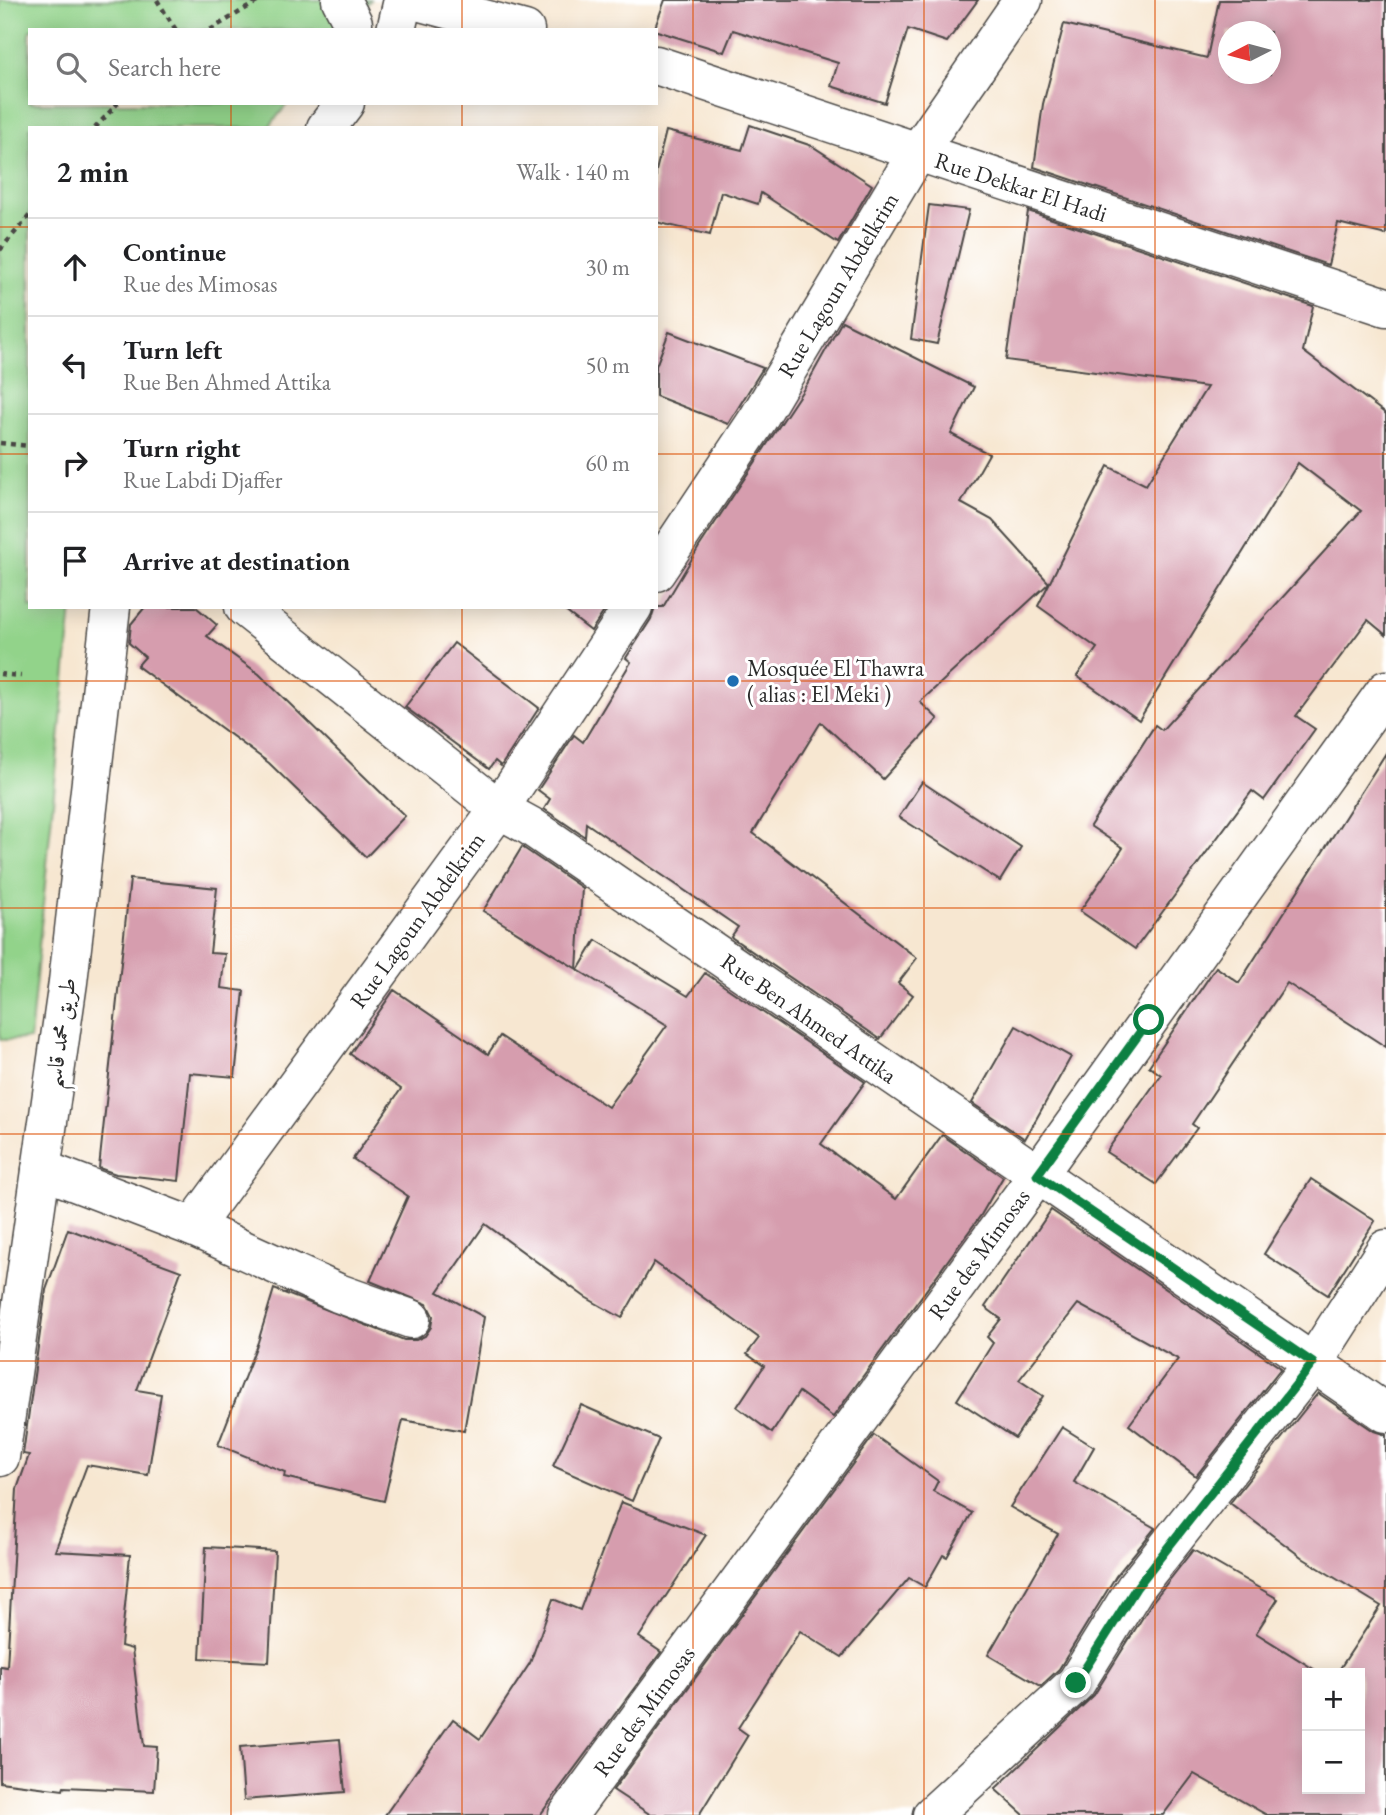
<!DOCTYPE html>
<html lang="en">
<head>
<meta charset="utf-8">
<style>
	:root { --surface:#fff; --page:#f2f2f2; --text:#202124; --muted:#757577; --line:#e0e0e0 }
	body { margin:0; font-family:"EB Garamond",Amiri,serif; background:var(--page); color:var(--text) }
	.controls { position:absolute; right:21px; bottom:21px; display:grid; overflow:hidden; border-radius:0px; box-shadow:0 4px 18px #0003 }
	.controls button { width:63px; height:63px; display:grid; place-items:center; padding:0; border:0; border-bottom:2px solid var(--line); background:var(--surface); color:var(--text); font:35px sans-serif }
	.compass { position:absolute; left:1218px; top:21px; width:63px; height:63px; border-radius:50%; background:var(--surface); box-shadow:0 4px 18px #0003; rotate:264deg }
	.stop { position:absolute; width:21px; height:21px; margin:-16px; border:5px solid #0b8043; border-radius:50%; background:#fff }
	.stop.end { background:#0b8043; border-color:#fff; box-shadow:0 2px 7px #0008 }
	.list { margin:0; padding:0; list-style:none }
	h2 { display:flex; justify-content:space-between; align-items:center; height:91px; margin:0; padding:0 28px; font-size:30px }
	h2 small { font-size:23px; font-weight:400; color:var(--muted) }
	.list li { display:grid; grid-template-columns:46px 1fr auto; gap:21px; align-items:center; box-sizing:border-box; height:98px; padding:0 28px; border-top:2px solid var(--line) }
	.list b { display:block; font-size:26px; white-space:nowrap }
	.list p { margin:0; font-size:23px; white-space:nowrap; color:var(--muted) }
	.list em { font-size:23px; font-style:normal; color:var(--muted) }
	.icon { flex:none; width:38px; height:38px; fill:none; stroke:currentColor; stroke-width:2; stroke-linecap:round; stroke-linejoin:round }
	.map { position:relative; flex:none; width:1386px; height:1815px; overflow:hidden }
	.search { position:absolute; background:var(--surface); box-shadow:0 4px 18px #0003; left:28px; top:28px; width:630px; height:77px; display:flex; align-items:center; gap:18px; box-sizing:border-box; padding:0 24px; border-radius:0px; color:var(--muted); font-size:26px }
	.panel { position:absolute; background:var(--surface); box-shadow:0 4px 18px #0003; left:28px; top:126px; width:630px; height:483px; border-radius:0px }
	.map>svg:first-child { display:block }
	.green { fill:#92d38a; stroke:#5e7f5a; stroke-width:2 }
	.building { fill:#d69dae; fill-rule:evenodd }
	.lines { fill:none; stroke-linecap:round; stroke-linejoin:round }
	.minor-casing { stroke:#4a4744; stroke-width:41 }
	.path { stroke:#4a4744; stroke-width:4.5; stroke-dasharray:5 5; stroke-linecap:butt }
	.minor { stroke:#fff; stroke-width:38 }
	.route { stroke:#0b8043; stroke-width:9 }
	.grid { fill:none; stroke:#df570e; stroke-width:2; stroke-opacity:0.55 }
	.poi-dot { fill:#1f6fb2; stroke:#fff; stroke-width:2.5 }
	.labels { text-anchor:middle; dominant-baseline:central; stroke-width:6; stroke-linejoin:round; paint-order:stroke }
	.street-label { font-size:23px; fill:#2b2b2b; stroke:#fff }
	.poi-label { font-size:23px; fill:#2b2b2b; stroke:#fff; text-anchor:start }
</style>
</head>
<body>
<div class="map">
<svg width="1386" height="1815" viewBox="0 0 1386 1815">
	<rect width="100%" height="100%" fill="#fff"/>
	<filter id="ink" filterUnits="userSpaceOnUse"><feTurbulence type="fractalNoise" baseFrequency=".0143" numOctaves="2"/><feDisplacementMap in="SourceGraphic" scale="14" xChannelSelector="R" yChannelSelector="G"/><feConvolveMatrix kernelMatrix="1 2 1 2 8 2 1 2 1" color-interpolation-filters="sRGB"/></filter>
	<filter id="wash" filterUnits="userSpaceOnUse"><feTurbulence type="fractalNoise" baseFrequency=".00686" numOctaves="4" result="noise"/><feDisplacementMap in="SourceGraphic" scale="28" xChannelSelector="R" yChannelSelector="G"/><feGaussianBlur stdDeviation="1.57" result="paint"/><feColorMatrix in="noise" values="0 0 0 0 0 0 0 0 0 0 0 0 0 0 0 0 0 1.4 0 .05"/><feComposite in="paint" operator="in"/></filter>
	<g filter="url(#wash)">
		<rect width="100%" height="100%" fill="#f7e7d1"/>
		<path class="green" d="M0,0h371l-24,30h-317v73h258l-20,25h-238v479h42l-42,432 -30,1z"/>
		<g id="blocks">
			<g class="building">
				<path d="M665,0h313l-31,42 -39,-13 -23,74 -54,-17 7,-23 -105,-33 -9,22 -70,-22z"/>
				<path d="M1219,0h167v235l-48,-12 -10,42 -294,-98 9,-63 21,-80 143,34zM1228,32h42v42h-42z"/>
				<path d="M750,125l62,21 60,39 -34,58 -77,-50 -3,11 -37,-12 -11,43 -54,-13v-51l10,-40 76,19z"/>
				<path d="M929,205l40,5 -32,134 -26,-5z"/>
				<path d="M1028,211l285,95 -10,45 83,63v221l-18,-15 -72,96 19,13 -51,71 -12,-9 -117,158 -55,-38 43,-63 -33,-22 65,-101 7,5 199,-219 -63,-48 -159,257 -62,-44 20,-28 -59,-42 70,-140 38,19 61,-98 -201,-27z"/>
				<path d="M842,321l132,66 -23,47 38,20 -28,49 31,17 57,63 -129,119 18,17 -55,60 -62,-57 -68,111 164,125 -19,25 15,12 -33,44 -149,-102 7,-10 -152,-104 -1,14 -41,-28 6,-10 -12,-9 36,-55 9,7 48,-80 -5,-4 25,-39 4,-12h8l36,-60 108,-163z"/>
				<path d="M669,332l94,36 -35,56 -72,-28v-30z"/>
				<path d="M145,607h51l21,18 -10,11 52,38 146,142 -39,41 -97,-94 -132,-97 8,-9 -16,-14 2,-19z"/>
				<path d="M560,607h47l-16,24z"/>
				<path d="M454,643l85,65 -38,58 -6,-5 -6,8 -84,-62z"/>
				<path d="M1386,753v294l-99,-64 -95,141 5,4 -41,56 -50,-32 55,-77 -12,-9 67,-99 23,16z"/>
				<path d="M922,782l99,65 -21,34 -101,-64z"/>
				<path d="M522,847l60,41 -5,81 -94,-58z"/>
				<path d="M130,879l87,9 -7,65 15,1 -4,34 23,3 -9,86 -45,-4 -11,108 -63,-7 -17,-6z"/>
				<path d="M596,940l92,56 17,-23 160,109 -44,62 75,55 46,-64 61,42 -22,38 -148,202 -34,-25 -27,41 -35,-26 27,-41 -17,-12 12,-16 -105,-76 -32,56 -37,-21 -100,-73 -47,68 46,25 -20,114 -61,-11 -19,81 -100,-24 1,-5 -67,-27 40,-103 16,-53 130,51h12l9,-4 6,-9 2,-11 -6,-12 -57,-23 38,-85 -55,-37 48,-70 -51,-35 44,-64 94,64 12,-18 108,71 59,-82 -89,-55z"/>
				<path d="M1016,1026l55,31 -46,82 -53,-36z"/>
				<path d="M1311,1179l64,42 -47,74 -64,-41z"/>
				<path d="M1051,1210l230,158 -85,108 -67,-51 49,-66 -100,-55 -59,76 24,16 -28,42 -58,-38 36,-57 -6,-6 14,-18 -16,-12z"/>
				<path d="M68,1229l113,42 -44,119 24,4 -13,81 -61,-10 -32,86 75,4 -9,91 11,3 12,97 13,1 -3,44 -90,-4 -1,3 -63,-8v-116l7,1 10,-178 12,-34 -6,-1 23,-164z"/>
				<path d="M1318,1393l56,38 12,4v380h-119l-73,-41 -31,41h-139l-29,-26 99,-94 59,-94 40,-51 85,49 -22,34 64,40h-13v116h53v-116h-23l44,-67 -77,-47 -74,-56z"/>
				<path d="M581,1405l78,34 -27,62 -79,-35z"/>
				<path d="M1062,1427l32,20 -20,35 81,46 -39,48 -57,93 -18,17 -53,-31 70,-121 -48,-27z"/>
				<path d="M874,1435l64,46 -5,10 39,22 -25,44 -4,-2 -18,32 -16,-9 -67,79 -42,-26 -62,97 10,7 -49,80h-48l-38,-25z"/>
				<path d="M621,1502l85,33 -67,102 22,15 -121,163h-155l68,-96 27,20 50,-76 23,-64 27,11z"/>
				<path d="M206,1547l69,4 -6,111 -69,-4z"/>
				<path d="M340,1739l5,53 -101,8 -4,-53z"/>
			</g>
		</g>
	</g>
	<g filter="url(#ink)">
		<use href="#blocks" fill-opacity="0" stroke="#4a4744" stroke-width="2"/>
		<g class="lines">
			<defs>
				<g id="minor">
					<path d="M341,0l12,23 -1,7"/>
					<path d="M413,0l112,30"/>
					<path d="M396,30l7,-30"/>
					<path d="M656,65l730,242"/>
					<path d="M326,128l19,-25"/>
					<path d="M656,572l102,-153 159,-266 106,-153"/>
					<path d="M244,607l255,202 31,17 856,587"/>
					<path d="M41,1169l152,58 145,66 73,26"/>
					<path d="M193,1227l306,-418 134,-202"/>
					<path d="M0,1457l68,-475 43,-375"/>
					<path d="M568,1815l469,-639 349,-486"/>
					<path d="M932,1815l144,-132 59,-95 178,-225 73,-114"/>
				</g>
			</defs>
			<use href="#minor" class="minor-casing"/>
			<g class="path">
				<path d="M157,0l19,30"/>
				<path d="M210,30l50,-30"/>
				<path d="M95,128l23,-25"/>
				<path d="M0,250l30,-35"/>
				<path d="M0,443l30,3"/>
				<path d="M0,674l21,2"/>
			</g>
			<use href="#minor" class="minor"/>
		</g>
	</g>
	<g class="lines" filter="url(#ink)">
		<path class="route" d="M1076,1683l60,-95 177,-225 -276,-188 112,-155"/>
	</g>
	<path class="grid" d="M231,0v30M462,0v30M693,0v1815M924,0v1815M1155,0v1815M231,103v25M462,103v25M0,227h30M656,227h730M0,454h30M656,454h730M231,607v1208M462,607v1208M0,681h1386M0,908h1386M0,1134h1386M0,1361h1386M0,1588h1386"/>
	<circle class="poi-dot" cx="733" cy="681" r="7"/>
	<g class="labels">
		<g class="street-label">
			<text transform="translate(1021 187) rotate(18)">Rue Dekkar El Hadi</text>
			<text transform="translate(838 285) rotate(-59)">Rue Lagoun Abdelkrim</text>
			<text transform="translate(417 920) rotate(-54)">Rue Lagoun Abdelkrim</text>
			<text transform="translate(809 1018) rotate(35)">Rue Ben Ahmed Attika</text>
			<text transform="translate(60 1033) rotate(-82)">طريق محمد قاسم</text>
			<text transform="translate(979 1254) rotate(-54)">Rue des Mimosas</text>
			<text transform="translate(644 1711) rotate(-54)">Rue des Mimosas</text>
		</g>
		<g class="poi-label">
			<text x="747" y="668">Mosquée El Thawra<tspan x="747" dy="26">( alias : El Meki )</tspan></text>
		</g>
	</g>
</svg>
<div class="controls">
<button>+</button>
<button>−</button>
</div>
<svg class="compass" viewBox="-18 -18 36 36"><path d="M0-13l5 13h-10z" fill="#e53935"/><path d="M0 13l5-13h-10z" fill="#757577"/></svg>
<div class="stop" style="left:1149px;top:1020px"></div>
<div class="stop end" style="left:1076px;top:1683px"></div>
<div class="search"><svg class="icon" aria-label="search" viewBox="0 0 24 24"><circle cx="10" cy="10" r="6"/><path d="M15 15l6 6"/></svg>Search here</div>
<section class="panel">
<h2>2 min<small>Walk · 140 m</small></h2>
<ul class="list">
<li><svg class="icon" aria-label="ahead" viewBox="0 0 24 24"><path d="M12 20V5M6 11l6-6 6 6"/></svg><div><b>Continue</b><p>Rue des Mimosas</p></div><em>30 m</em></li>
<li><svg class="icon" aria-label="left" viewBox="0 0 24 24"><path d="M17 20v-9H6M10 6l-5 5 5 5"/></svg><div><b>Turn left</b><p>Rue Ben Ahmed Attika</p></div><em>50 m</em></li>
<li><svg class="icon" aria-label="right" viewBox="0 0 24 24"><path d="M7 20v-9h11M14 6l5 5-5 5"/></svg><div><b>Turn right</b><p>Rue Labdi Djaffer</p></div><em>60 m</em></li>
<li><svg class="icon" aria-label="arrive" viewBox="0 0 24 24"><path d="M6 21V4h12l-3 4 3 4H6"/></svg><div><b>Arrive at destination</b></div></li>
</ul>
</section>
</div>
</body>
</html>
